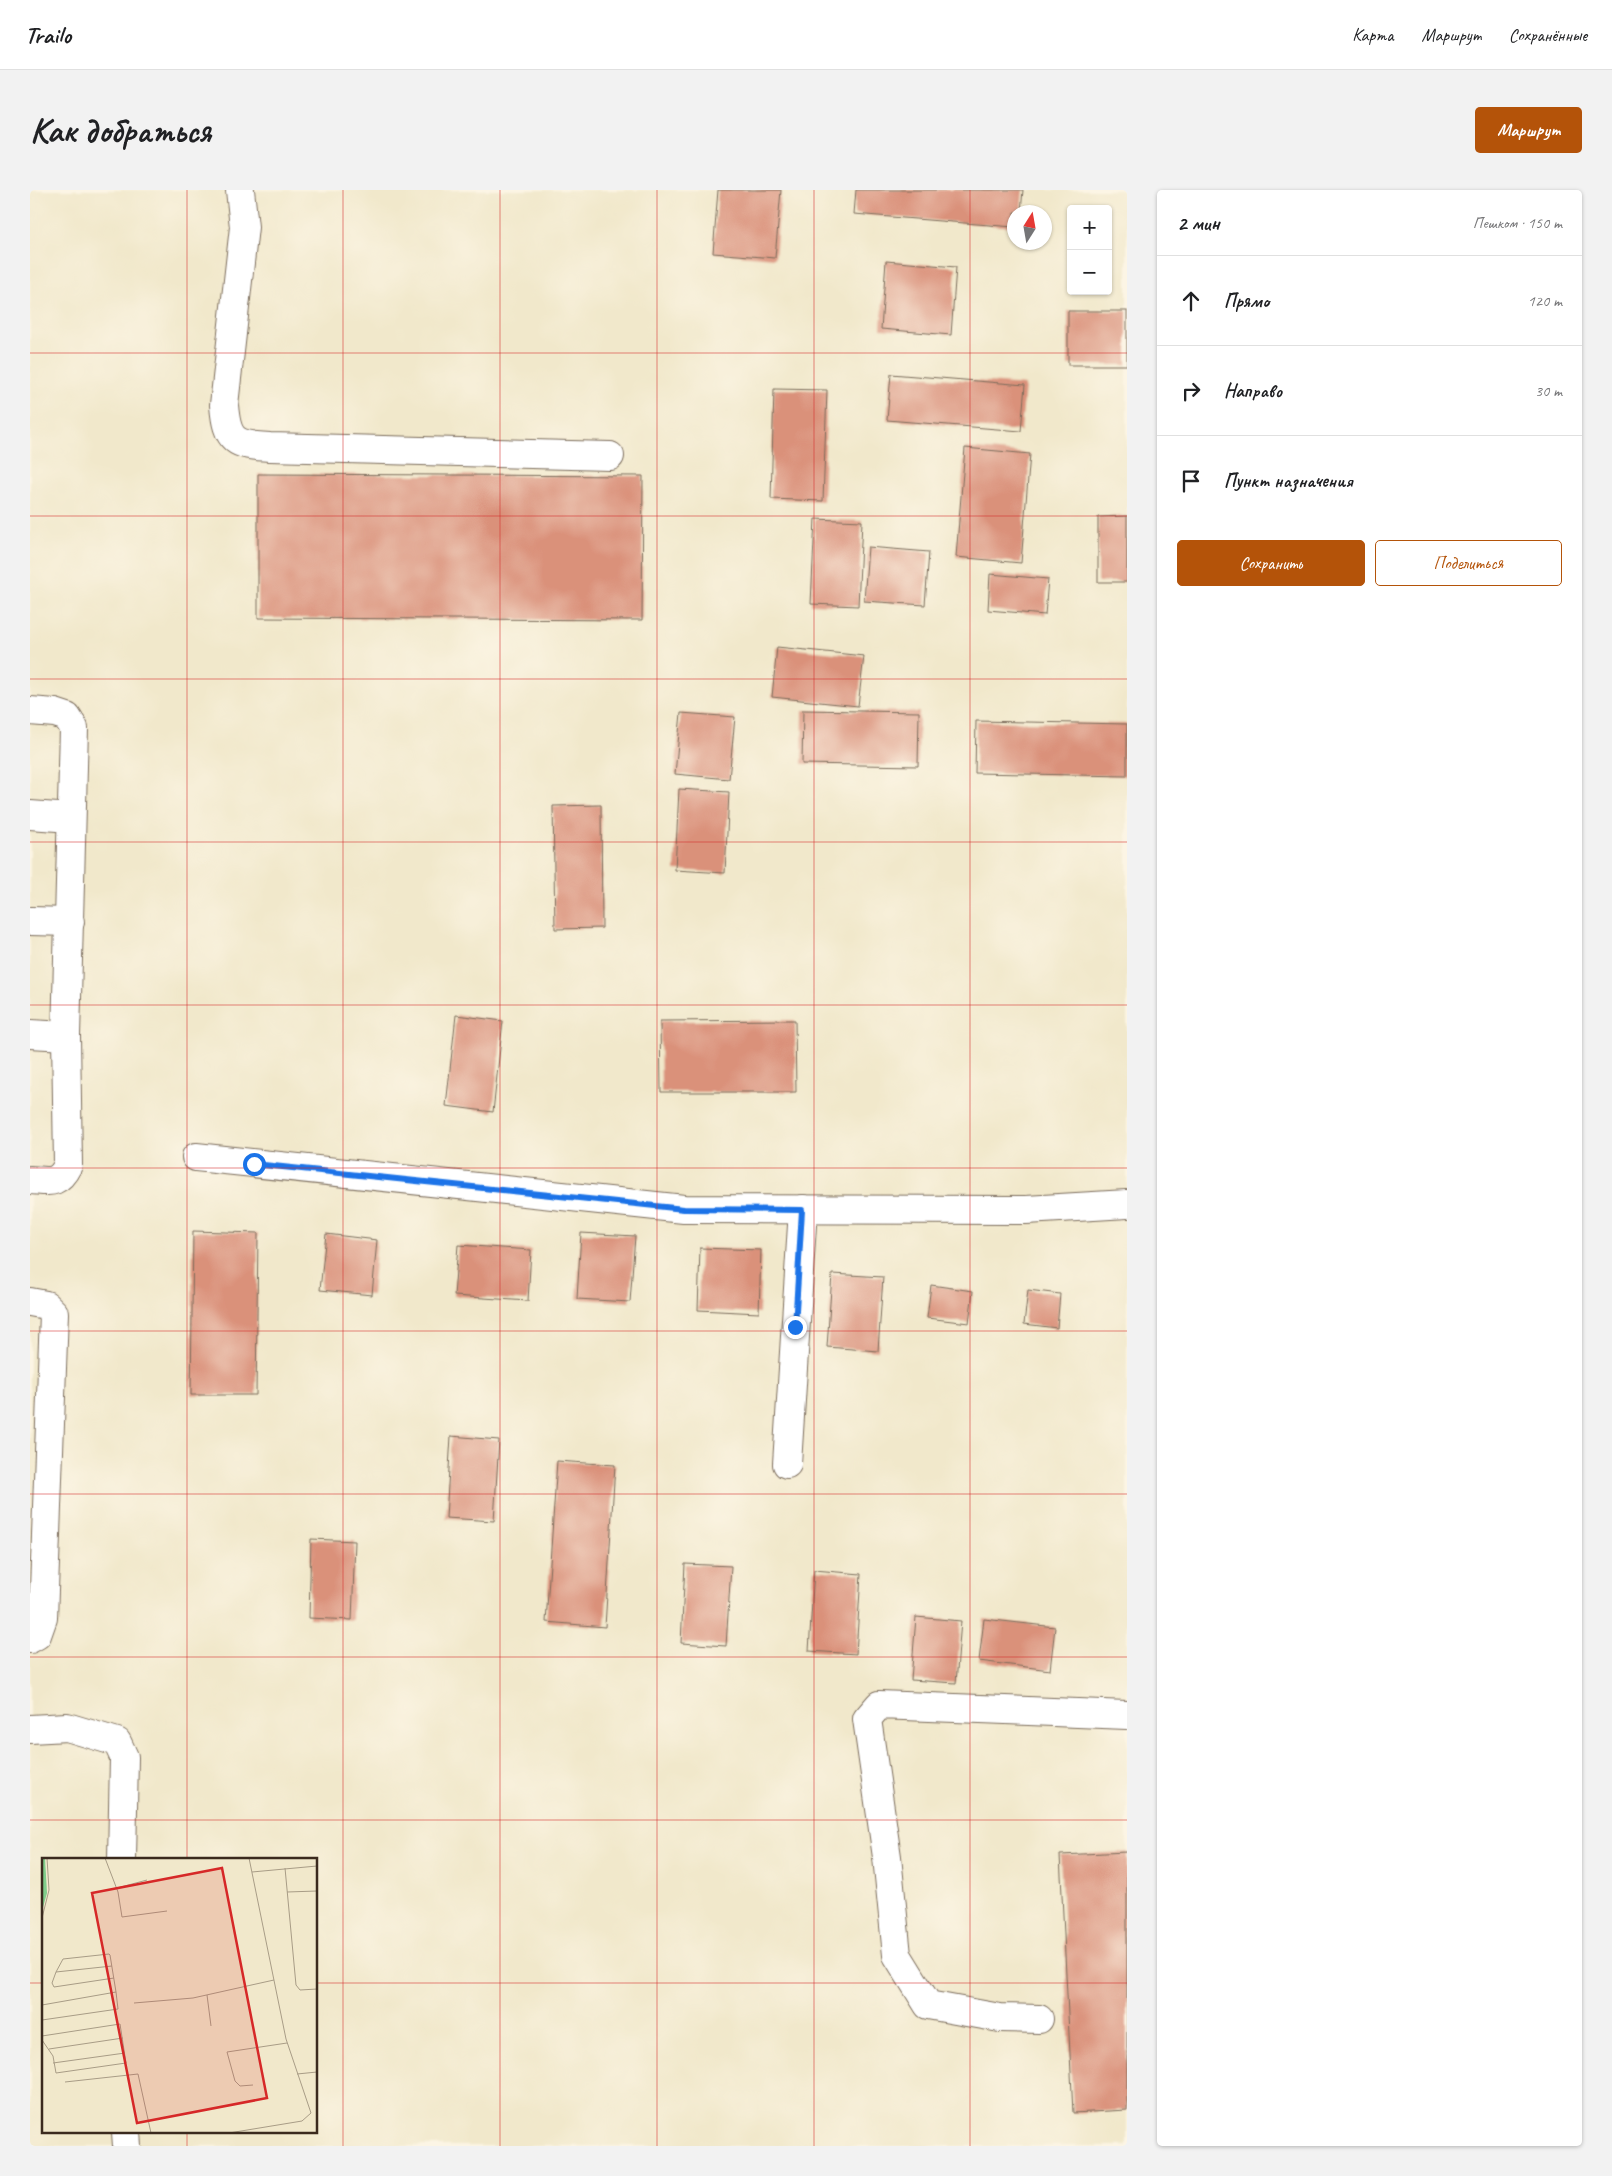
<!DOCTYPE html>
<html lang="ru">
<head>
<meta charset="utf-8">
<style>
	:root { --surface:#fff; --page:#f2f2f2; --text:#202124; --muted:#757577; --line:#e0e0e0; --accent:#b45309 }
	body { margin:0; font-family:Caveat,sans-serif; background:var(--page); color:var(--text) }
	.controls { position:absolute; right:15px; top:15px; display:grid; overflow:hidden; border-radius:5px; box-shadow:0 1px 4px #0004 }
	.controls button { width:45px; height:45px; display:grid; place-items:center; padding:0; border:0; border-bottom:1px solid var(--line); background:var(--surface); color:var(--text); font:25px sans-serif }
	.compass { position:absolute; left:977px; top:15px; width:45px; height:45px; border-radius:50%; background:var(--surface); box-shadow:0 1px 4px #0004; rotate:11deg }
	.stop { position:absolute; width:15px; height:15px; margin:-11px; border:4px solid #1a73e8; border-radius:50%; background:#fff }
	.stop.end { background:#1a73e8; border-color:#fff; box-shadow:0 1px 5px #0008 }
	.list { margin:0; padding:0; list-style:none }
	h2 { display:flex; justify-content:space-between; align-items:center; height:65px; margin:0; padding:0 20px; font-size:21px }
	h2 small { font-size:16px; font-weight:400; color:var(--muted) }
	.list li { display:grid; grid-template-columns:32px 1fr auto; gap:15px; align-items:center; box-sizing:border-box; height:90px; padding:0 20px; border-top:1px solid var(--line) }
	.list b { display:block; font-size:19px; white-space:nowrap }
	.list em { font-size:16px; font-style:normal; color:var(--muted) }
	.actions { display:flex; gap:10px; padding:15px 20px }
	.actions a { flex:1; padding:11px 0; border:1px solid var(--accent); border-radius:5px; text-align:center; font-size:18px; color:var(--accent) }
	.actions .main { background:var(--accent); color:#fff }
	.icon { flex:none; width:28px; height:28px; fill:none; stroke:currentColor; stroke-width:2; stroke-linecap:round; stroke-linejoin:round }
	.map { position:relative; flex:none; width:1097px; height:1956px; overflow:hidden; border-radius:5px }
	header { display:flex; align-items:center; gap:30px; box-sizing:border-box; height:70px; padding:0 25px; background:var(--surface); border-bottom:1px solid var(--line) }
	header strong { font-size:24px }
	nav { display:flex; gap:28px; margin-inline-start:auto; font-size:18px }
	.intro { display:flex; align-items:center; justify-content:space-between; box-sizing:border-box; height:120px; padding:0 30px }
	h1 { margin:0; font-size:35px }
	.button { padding:12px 22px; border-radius:5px; background:var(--accent); color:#fff; font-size:18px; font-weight:700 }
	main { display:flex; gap:30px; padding:0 30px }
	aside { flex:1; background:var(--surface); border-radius:5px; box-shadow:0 1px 4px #0004 }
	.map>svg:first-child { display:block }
	.building { fill:#da917a }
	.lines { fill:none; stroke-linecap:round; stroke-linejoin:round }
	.minor-casing { stroke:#7b6c5b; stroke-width:30 }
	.minor { stroke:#fff; stroke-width:28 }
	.route { stroke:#1a73e8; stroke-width:6 }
	.grid { fill:none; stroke:#d62828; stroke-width:1; stroke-opacity:0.55 }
	.inset-road { fill:none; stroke:#a89c86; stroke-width:1 }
	.view { fill:#d62828; fill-opacity:0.15; stroke:#d62828; stroke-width:2.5 }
	.inset-edge { fill:none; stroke:#3b2a1e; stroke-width:2.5 }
</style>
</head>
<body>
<header>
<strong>Trailo</strong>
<nav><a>Карта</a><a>Маршрут</a><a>Сохранённые</a></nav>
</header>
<div class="intro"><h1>Как добраться</h1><a class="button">Маршрут</a></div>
<main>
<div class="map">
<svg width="1097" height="1956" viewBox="0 0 1097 1956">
	<rect width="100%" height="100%" fill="#fcf5e5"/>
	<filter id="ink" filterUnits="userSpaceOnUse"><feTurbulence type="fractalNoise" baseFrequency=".02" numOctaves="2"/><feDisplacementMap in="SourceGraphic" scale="10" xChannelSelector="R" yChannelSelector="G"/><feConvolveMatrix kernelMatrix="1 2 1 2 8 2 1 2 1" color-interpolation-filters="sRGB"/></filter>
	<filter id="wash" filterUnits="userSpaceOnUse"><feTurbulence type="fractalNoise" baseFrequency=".0096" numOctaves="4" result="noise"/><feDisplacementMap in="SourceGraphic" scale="20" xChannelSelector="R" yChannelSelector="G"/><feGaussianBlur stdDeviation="1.12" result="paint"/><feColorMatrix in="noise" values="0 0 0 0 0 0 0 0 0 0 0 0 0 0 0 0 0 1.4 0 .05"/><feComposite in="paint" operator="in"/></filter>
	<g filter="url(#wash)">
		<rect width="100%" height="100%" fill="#f1e8cb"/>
		<g id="blocks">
			<g class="building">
				<path d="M688,0h63l-6,68 -62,-5z"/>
				<path d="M826,0h167l-2,22h-7v15l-160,-13z"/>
				<path d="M856,71l70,6 -5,68 -70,-6z"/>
				<rect x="1038" y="121" width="59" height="54"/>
				<path d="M861,184l134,11 -4,46 -134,-11z"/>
				<path d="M744,199l53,1 -4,111 -52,-2z"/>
				<path d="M935,258l65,6 -9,109 -65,-6z"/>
				<path d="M228,284l385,2 -1,144 -384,-2z"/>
				<path d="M1097,326v66h-29v-65z"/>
				<path d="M785,329l47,2 -4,85 -47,-2z"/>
				<path d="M838,357l61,5 -4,53 -61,-4z"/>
				<path d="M960,384l58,5 -3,36 -57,-5z"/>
				<path d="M747,457l87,9 -6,50 -86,-9z"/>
				<path d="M773,520l116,2 -1,54 -116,-2z"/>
				<path d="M651,523l54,4 -6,62 -54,-5z"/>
				<path d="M946,531l151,3v52l-152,-3z"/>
				<path d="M649,599l50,3 -4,81 -50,-3z"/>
				<path d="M571,615l1,123 -47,1 -2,-123z"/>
				<path d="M426,825l47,6 -10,91 -47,-6z"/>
				<path d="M765,830l1,72h-135l-1,-71z"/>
				<path d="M163,1041l65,2 -2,162h-65z"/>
				<path d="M551,1043l54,3 -5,66 -53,-3z"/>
				<path d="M296,1044l51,6 -5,55 -52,-5z"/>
				<path d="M428,1055l73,5 -3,51 -74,-5z"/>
				<path d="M670,1058l61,2 -2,63 -61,-3z"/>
				<path d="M802,1084l51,3 -5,74 -51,-4z"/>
				<path d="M901,1095l42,6 -4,32 -42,-5z"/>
				<path d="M998,1100l32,4 -3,34 -33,-4z"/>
				<path d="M421,1246l48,4 -5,81 -48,-3z"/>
				<path d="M527,1271l58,4 -10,162 -59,-5z"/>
				<path d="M281,1349l44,2 -3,79 -43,-2z"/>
				<path d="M655,1374l46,2 -5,80 -45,-3z"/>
				<path d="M784,1380l47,4 -5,80 -47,-3z"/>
				<path d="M886,1427l45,4 -5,62 -45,-3z"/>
				<path d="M954,1429l71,8 -5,43 -71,-9z"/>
				<path d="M1097,1662v258l-54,3 -13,-258z"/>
			</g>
		</g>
	</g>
	<g filter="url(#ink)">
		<use href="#blocks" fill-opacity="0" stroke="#7b6c5b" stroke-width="1"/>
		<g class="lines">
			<defs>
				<g id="minor">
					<path d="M210,0l4,37 -20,178c3,37 11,40 46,42l340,9"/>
					<path d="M0,521l25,2 12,4 7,11 -8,308 -36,-2"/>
					<path d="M0,625l41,3"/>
					<path d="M0,731l40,1"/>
					<path d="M166,967l488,52 342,1 101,-6"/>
					<path d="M0,990c20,1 28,5 38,-15l-2,-129"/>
					<path d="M0,1112l16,3 8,8 -11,305 -6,17 -7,4"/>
					<path d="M757,1274l16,-255"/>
					<path d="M0,1539l37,-2 50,15 7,15 -2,103"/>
					<path d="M1009,1829l-39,-1 -72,-13 -31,-50 -10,-98 -20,-138 12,-14 248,10"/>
					<path d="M96,1942l1,14"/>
				</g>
			</defs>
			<use href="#minor" class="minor-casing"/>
			<use href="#minor" class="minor"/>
		</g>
	</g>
	<g class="lines" filter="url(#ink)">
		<path class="route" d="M224,974l430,45 118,1 -7,117"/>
	</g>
	<path class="grid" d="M157,0v1670M313,0v1956M470,0v1956M627,0v1956M784,0v1956M940,0v1956M0,163h1097M0,326h1097M0,489h1097M0,652h1097M0,815h1097M0,978h1097M0,1141h1097M0,1304h1097M0,1467h1097M0,1630h1097M0,1793h14M286,1793h811M157,1942v14"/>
	<g transform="translate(12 1668)">
		<rect width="275" height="275" fill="#f1e8cb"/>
		<path d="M0,0h3l2,35 -5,18z" fill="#80cd8b"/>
		<path class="inset-road" d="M63,0l13,34 4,25 45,-6M243,10l11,117 4,5 17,-1M210,14l65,-6M75,30l30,-8M245,34l30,-1M0,60l7,-28 -2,-32M14,114l-4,11 2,4 60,-9M165,137l4,31M92,145l59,-5 81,-18M0,147l74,-13 -6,-37 -1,-1 -46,5 -7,13 56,-6M0,162l76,-11 -2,-17M0,178l78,-12 6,39 -70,10 -3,-17 -11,-16M7,191l74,-11M11,205l72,-10M255,216l20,-2M23,224l73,-8 13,59M211,227l-13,1 -5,-5 -8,-29 60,-9M187,275l73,-12 9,-8 -25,-74 -37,-181"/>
		<path class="view" d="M180,10l45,230 -130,25 -45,-230z"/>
		<rect width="275" height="275" class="inset-edge"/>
	</g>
</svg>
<div class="controls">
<button>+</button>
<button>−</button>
</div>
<svg class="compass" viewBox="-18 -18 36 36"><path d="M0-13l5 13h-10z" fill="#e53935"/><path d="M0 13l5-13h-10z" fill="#757577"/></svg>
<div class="stop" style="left:224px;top:974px"></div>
<div class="stop end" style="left:765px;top:1137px"></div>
</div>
<aside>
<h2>2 мин<small>Пешком · 150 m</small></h2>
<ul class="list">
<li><svg class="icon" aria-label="ahead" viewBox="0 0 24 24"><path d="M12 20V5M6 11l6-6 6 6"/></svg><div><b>Прямо</b></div><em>120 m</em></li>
<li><svg class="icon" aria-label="right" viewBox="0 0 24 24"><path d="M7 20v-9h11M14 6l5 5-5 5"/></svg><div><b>Направо</b></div><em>30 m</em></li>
<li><svg class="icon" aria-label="arrive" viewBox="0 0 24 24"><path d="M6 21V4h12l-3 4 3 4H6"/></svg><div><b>Пункт назначения</b></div></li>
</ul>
<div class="actions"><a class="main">Сохранить</a><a>Поделиться</a></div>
</aside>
</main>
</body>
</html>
